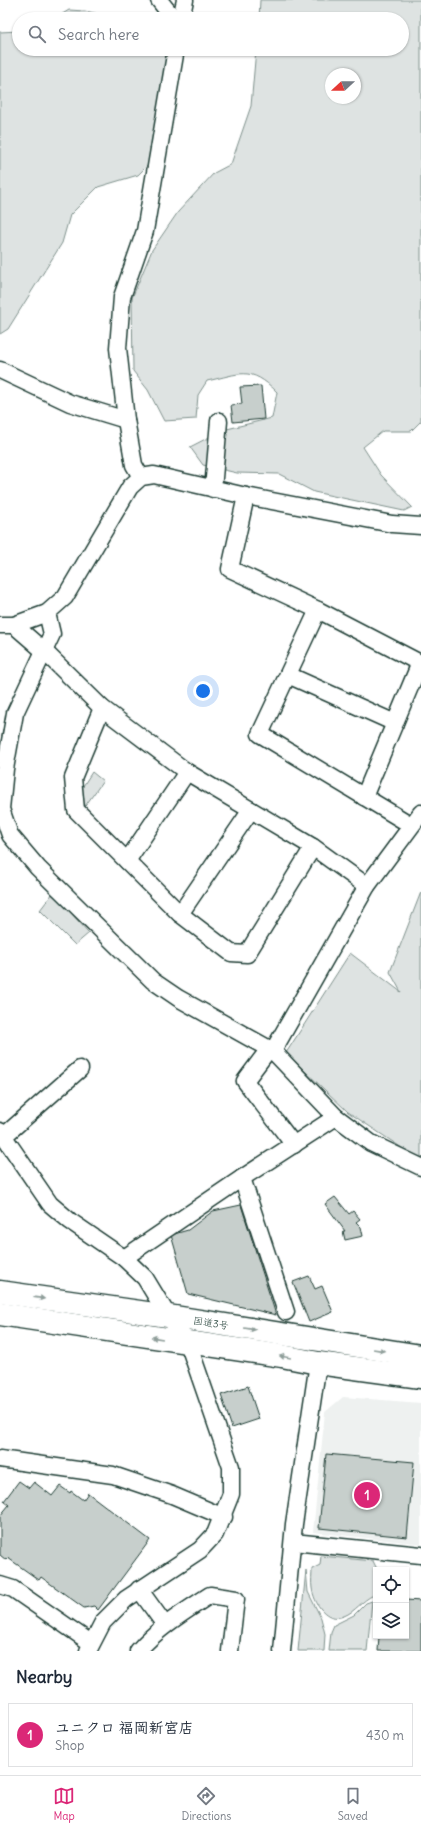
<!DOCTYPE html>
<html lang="en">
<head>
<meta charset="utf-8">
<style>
	:root { --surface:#fff; --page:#f2f2f3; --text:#1f2937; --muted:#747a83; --line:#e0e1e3; --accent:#db2777 }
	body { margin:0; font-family:Delius,"Klee One",sans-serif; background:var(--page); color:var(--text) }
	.controls { position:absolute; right:12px; bottom:12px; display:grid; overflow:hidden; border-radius:0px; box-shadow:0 1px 3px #0004 }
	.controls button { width:36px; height:36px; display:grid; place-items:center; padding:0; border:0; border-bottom:1px solid var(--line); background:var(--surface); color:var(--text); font:20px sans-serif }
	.compass { position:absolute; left:325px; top:68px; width:36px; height:36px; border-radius:50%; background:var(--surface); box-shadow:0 1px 3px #0004; rotate:249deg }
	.you { position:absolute; left:203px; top:691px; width:14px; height:14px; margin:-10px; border:3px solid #fff; border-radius:50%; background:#1a73e8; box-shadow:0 0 0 6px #1a73e833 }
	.badge { display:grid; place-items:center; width:26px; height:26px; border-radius:50%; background:var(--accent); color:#fff; font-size:13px; font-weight:700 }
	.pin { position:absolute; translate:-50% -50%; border:2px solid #fff; box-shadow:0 1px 4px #0006 }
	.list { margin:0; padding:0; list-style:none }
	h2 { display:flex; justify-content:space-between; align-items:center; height:52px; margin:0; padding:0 16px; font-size:17px }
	h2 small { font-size:13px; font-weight:400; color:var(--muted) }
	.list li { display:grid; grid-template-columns:26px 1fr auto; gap:12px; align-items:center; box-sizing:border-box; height:64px; margin:0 8px 8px; padding:0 8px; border:1px solid var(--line); border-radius:0px }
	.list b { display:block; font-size:15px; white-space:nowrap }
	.list p { margin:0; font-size:13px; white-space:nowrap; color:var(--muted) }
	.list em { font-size:13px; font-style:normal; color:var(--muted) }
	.icon { flex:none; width:22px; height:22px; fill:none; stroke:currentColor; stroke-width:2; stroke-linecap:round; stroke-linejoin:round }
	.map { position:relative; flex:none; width:421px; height:1651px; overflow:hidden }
	.search { position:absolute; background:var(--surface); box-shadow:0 1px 3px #0004; left:12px; right:12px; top:12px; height:44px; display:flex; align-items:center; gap:10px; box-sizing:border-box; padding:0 14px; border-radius:22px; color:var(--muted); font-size:15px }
	.sheet { height:124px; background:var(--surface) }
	nav { display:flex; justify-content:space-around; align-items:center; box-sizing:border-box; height:56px; border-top:1px solid var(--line); background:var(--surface); font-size:11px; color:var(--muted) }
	nav a { display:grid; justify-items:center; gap:2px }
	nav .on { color:var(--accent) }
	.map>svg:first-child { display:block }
	.built { fill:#eef1f0 }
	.green { fill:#dee3e2; stroke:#7e908b; fill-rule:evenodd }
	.building { fill:#c7cfcc; stroke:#1f3d34 }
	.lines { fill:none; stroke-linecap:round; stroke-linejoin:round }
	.minor-casing { stroke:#1f3d34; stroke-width:19 }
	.highway-casing { stroke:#1f3d34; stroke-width:25 }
	.minor { stroke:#fff; stroke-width:16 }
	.highway { stroke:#fff; stroke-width:22 }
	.oneway { fill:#8f9e9a }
	.labels { text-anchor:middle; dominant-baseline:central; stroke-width:3; stroke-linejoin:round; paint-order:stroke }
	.street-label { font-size:10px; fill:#1f3d34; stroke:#fff }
</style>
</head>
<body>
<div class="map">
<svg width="421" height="1651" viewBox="0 0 421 1651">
	<rect width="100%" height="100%" fill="#fff"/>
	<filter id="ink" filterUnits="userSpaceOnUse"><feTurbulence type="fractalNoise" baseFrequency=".025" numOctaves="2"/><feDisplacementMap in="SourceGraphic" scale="8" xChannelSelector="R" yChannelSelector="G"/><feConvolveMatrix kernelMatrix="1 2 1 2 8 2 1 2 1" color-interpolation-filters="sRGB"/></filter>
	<g filter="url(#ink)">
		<path class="built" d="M343,1397l78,6v141l-108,-12 12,-120z"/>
		<g class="green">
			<path d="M260,0h161v421l-10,10h-28l-20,16 18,28 31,32 -8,4 -90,-19 -35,-18 -42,-1 -34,-8 -13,-18 33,-17 49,-12 5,-26c-27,-27 -37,-18 -70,-11l-9,14 -2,24 -32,2 -16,-31 -15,-19 -1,-73 20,-48 26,-38 36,-39 17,-9 20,-58 5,-57h146v-30h-143zM331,74h24v24h-24z"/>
			<path d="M69,10l16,1 37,8h-68z"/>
			<path d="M19,31v18h150l-19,114 -12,12 -40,12 -28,28 -8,28 -54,86 -8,5v-302z"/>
			<path d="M92,772l11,9 -20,28 -5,-15z"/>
			<path d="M421,892v266l-19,-10 -54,-36 -62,-59 64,-100 51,39 -11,-20z"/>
			<path d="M53,893l36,40 -14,12 -35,-35z"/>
			<path d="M321,1556l52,5 4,8 -3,26c-12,5 -19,17 -30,21 -18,7 -30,-13 -32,-28 -1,-6 0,-13 0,-19l8,-4z"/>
			<path d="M306,1570l2,22 13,26 4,16 -1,17h-26z"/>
			<path d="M372,1601l-5,50h-38l2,-19 3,-7 20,-10 12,-12z"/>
		</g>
		<g class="building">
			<path d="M261,386l3,33 -31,3 -2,-17 11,-1 -2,-17z"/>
			<path d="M335,1197l14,17 4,-3 7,8 -4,3 5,5 2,9 -18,4 -2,-9h2l-20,-27z"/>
			<path d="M241,1205l35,110 -88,-21 -17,-59 17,-5 25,-19z"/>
			<path d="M309,1276l6,13 7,-3 11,26 -24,10 -16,-40z"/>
			<path d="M248,1386l11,33 -27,9 -11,-33z"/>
			<path d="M326,1454l88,8 -7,75 -88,-9z"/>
			<path d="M19,1481l10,7 5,-6 18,14 8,-10 10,7 1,-2 12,9 5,-7 62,47 -52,70 -4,-4 -10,2 -43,-31 -2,3 -31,-22 -2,2 -6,-5v-39l9,-11 -5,-4z"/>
			<path d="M406,1600l15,1v50h-43l1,-15h27z"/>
		</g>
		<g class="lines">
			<defs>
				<g id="minor">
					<path d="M159,0l15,19"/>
					<path d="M181,19l4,-19"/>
					<path d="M0,370l70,33 56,17"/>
					<path d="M141,477l-7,-12 -8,-45 -8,-72 4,-51 23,-66 31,-182"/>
					<path d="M213,489l6,-68"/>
					<path d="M246,496l-16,73 88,41 102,53 -56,134"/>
					<path d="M318,610l-58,124 151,91"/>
					<path d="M47,613l5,21 -37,79 -10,56 -4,40 9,26 28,33 115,113 25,17 95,53 63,66 35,26 50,24"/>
					<path d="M0,625h14l33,-12 18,-16 65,-110 11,-10 13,-2 92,21 146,28 29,2"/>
					<path d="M14,625l30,26 58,57 85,64 126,75 54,39"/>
					<path d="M288,675l107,48"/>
					<path d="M102,708l-29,70 3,32 104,104 51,39 16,1 66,-107"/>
					<path d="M127,861l60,-89"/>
					<path d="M180,914l71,-104"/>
					<path d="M269,1049l-24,32 49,64"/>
					<path d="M273,1051l94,-165 54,-73"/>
					<path d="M0,1131l50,73 20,17 54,37 21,20 23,38 20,27 43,124v27l-16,40 -15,16 -74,49 -23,23 -15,29"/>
					<path d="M4,1136l76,-67"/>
					<path d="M242,1178l44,134"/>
					<path d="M124,1258l118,-80 94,-61"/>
					<path d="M0,1459l113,16 59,20 52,22"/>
					<path d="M293,1542l128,13"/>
					<path d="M0,1585l13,4 78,54"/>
					<path d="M139,1589l26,36"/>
					<path d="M138,1651c21,-24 46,-39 72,-56l26,4 -6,52"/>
					<path d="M282,1651l12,-127 24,-161"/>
				</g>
				<g id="highway">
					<path d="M0,1292l168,24 253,40"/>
					<path d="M0,1314l282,42 36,7 103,14"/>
				</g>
			</defs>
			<use href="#minor" class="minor-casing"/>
			<use href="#highway" class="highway-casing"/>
			<use href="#minor" class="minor"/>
			<use href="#highway" class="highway"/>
		</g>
		<defs><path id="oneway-solid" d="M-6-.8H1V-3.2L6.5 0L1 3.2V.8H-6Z"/></defs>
		<g class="oneway">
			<use href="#oneway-solid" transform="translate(39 1298) rotate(8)"/>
			<use href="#oneway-solid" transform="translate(250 1329) rotate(9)"/>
			<use href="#oneway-solid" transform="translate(157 1338) rotate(-171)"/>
			<use href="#oneway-solid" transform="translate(379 1350) rotate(9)"/>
			<use href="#oneway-solid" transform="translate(285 1357) rotate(-170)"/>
		</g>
	</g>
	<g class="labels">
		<g class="street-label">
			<text transform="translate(211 1323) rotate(9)">国道3号</text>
		</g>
	</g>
</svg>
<div class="controls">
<button><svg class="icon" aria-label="locate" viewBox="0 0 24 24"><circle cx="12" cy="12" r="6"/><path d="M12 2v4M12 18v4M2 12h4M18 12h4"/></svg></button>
<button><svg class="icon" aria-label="layers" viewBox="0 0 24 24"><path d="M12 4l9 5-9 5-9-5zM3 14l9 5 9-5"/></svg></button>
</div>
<svg class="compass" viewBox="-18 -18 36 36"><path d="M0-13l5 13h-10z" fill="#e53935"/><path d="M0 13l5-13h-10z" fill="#747a83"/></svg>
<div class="you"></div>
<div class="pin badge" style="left:367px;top:1495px">1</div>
<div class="search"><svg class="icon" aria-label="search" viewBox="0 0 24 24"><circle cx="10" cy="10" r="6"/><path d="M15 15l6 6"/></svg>Search here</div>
</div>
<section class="sheet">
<h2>Nearby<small></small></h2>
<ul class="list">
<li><span class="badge">1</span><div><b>ユニクロ 福岡新宮店</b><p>Shop</p></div><em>430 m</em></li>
</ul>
</section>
<nav>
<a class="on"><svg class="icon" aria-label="map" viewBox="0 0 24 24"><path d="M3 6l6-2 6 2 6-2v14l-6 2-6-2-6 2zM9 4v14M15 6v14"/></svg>Map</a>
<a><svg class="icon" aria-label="directions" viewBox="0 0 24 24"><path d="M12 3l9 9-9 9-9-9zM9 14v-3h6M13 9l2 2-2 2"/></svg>Directions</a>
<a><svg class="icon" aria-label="saved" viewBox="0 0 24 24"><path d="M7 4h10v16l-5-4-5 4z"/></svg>Saved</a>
</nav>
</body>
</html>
